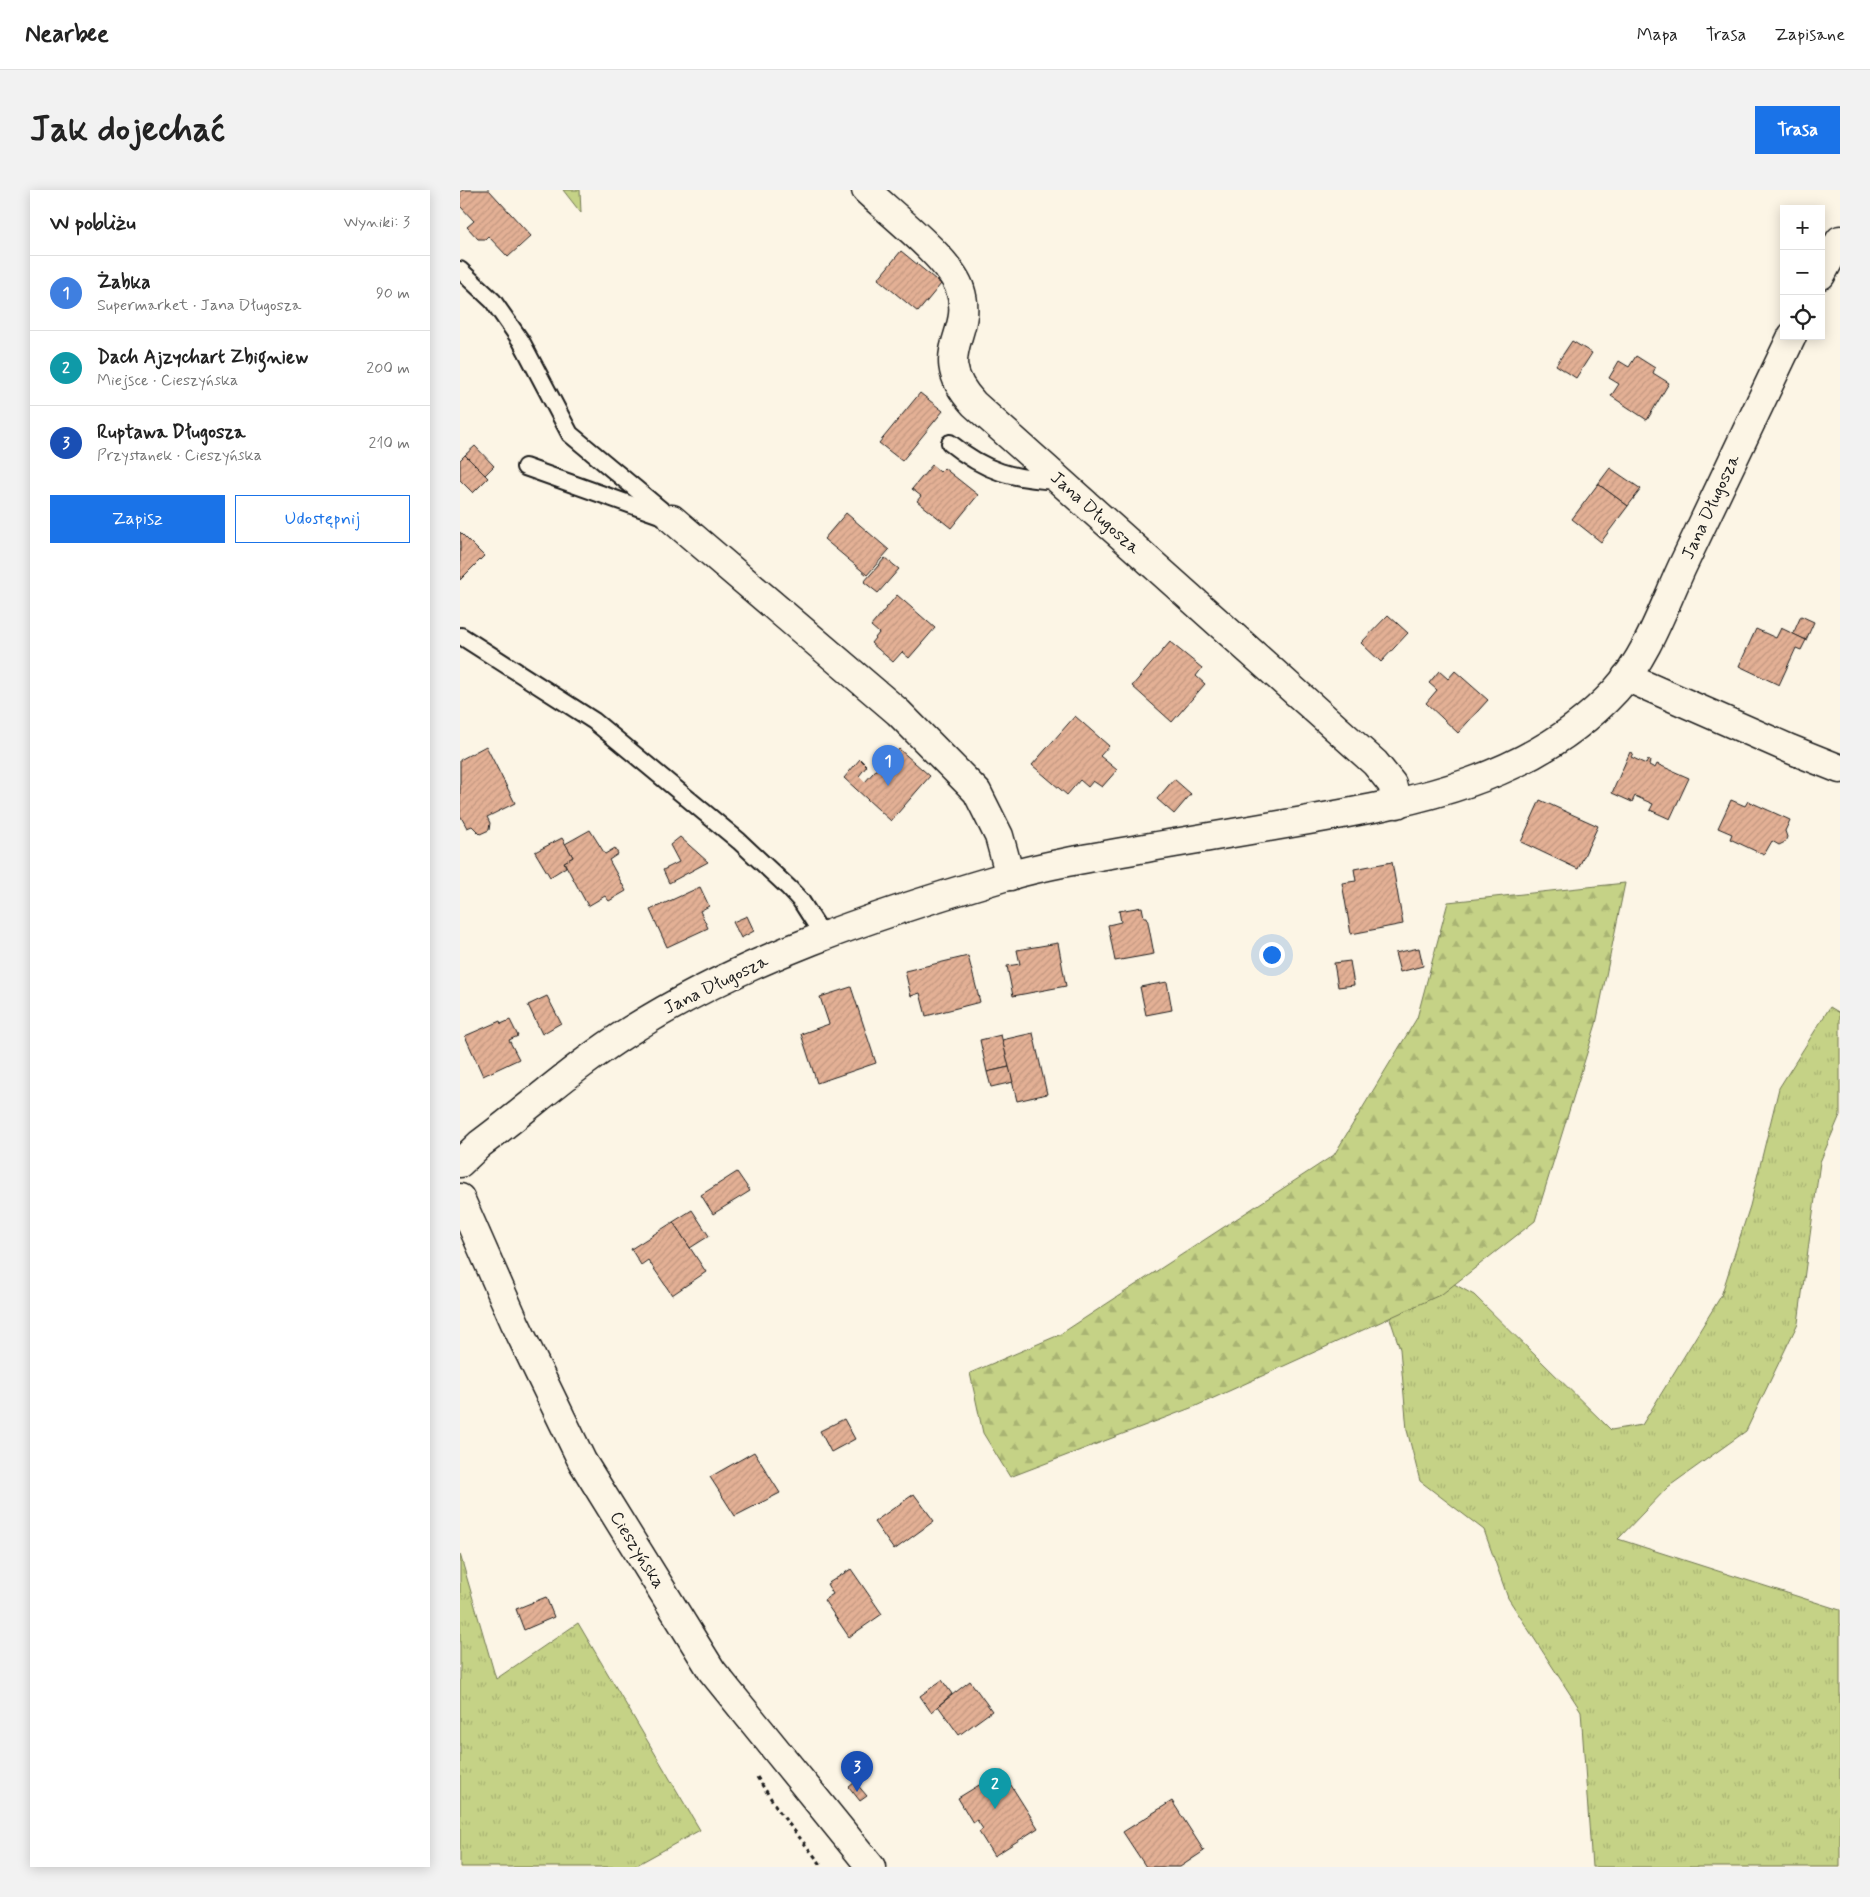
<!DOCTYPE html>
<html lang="pl">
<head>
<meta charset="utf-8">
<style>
	:root { --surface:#fff; --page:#f2f2f2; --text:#222; --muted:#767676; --line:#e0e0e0; --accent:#1a73e8 }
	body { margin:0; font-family:Mynerve,sans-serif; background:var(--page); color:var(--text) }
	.controls { position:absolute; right:15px; top:15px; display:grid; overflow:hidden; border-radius:0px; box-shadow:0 2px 12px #0003 }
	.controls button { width:45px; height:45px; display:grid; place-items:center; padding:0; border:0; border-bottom:1px solid var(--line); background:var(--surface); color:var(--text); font:25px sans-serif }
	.you { position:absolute; left:811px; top:764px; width:18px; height:18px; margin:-12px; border:4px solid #fff; border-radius:50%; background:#1a73e8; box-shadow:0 0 0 8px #1a73e833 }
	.badge { display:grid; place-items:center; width:32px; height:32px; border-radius:50%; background:var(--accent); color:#fff; font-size:16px; font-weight:700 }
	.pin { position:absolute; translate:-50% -41px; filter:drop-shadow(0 1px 2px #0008) }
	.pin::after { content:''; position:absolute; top:26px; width:18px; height:15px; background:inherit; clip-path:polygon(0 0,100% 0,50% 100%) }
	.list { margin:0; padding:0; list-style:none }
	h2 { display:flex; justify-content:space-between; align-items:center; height:65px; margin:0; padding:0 20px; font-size:21px }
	h2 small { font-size:16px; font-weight:400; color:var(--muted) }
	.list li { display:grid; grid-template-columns:32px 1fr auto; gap:15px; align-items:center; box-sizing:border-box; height:75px; padding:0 20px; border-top:1px solid var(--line) }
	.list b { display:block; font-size:19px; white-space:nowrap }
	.list p { margin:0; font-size:16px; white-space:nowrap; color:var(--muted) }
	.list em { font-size:16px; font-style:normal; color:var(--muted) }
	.actions { display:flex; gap:10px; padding:15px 20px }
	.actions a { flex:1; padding:11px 0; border:1px solid var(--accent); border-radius:0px; text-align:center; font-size:18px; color:var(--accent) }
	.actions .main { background:var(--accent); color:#fff }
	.icon { flex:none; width:28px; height:28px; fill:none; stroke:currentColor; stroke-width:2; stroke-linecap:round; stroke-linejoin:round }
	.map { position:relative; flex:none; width:1380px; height:1677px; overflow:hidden; border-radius:0px }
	header { display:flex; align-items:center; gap:30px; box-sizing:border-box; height:70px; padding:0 25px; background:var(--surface); border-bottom:1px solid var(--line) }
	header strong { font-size:24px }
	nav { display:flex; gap:28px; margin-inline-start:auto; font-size:18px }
	.intro { display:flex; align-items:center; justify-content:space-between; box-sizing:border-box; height:120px; padding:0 30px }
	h1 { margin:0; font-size:35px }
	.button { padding:12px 22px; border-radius:0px; background:var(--accent); color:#fff; font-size:18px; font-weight:700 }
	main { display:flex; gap:30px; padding:0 30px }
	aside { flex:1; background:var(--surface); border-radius:0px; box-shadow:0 2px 12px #0003 }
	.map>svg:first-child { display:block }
	.grass { fill:url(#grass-tufts); stroke:#707751 }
	.forest { fill:url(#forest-firs); stroke:#707751 }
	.building { fill:url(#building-hatch); stroke:#1c1c1c }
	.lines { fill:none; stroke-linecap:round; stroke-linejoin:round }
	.lane-casing { stroke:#1c1c1c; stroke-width:20 }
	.street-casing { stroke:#1c1c1c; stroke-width:31 }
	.secondary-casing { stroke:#1c1c1c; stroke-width:31 }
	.path { stroke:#1c1c1c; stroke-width:3; stroke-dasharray:4 4; stroke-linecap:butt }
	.lane { stroke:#fcf5e5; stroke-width:16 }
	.street { stroke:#fcf5e5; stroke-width:28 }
	.secondary { stroke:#fcf5e5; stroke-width:28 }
	.labels { text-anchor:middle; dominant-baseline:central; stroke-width:5; stroke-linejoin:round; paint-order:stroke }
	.street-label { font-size:18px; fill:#1c1c1c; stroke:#fcf5e5 }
</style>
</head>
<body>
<header>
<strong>Nearbee</strong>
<nav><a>Mapa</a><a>Trasa</a><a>Zapisane</a></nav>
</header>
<div class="intro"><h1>Jak dojechać</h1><a class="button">Trasa</a></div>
<main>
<aside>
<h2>W pobliżu<small>Wyniki: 3</small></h2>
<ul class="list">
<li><span class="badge" style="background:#3f7fe0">1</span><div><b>Żabka</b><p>Supermarket · Jana Długosza</p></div><em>90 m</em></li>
<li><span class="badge" style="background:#0f9aa8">2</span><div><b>Dach Ajzychart Zbigniew</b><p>Miejsce · Cieszyńska</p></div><em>200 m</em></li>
<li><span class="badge" style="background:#1a4fb4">3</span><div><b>Ruptawa Długosza</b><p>Przystanek · Cieszyńska</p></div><em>210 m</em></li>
</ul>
<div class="actions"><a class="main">Zapisz</a><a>Udostępnij</a></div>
</aside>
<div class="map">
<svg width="1380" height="1677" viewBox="0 0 1380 1677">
	<defs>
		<pattern id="grass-tufts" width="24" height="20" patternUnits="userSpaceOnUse" patternTransform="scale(1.25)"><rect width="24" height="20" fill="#c5d286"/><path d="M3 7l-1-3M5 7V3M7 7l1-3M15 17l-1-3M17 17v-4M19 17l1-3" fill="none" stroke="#a9b473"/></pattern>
		<pattern id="forest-firs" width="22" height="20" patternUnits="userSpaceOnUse" patternTransform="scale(1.25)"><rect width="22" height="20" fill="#c5d286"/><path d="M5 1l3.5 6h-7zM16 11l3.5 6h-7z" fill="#a9b473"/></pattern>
		<pattern id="building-hatch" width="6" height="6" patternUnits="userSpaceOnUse" patternTransform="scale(1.25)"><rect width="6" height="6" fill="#e3b095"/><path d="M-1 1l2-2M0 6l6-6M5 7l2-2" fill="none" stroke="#c29780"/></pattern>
	</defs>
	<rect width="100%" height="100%" fill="#fcf5e5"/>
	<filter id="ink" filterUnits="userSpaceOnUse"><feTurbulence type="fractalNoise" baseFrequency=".02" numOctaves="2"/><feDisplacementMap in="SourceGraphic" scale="10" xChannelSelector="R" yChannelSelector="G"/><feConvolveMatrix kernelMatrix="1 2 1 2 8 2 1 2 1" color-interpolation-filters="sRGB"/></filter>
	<g filter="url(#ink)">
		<g class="grass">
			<path d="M103,0h17l1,23z"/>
			<path d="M1370,817l10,6v102l-20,47 -22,161 -52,108 -78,56 -50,52 222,71v257h-248l-11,-156 -73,-113 -24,-68 -64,-49 -13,-51 -7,-81 -38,-116 112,62 137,135 31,-5 79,-129 29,-90 29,-118z"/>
			<path d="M0,1364l36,125 82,-56 122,207 -67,37h-173z"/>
		</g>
		<path class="forest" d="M1165,693l-29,141 -61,197 -93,73 -246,112 -186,71 -27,-44 -13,-60 89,-38 275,-180 83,-137 31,-116z"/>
		<g class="building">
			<path d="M3,0h26l42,46 -23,21 -20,-21 -3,3h-7l-11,-12 7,-6 -14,-15v-14z"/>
			<path d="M441,61l40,33 -23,28 -40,-33z"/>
			<path d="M1112,151l20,12 -16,25 -20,-13z"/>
			<path d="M1176,166l19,12 -2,5 16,10 -22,37 -36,-24 8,-12 -10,-6 10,-17 10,6z"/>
			<path d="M460,203l23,18 -41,50 -23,-18z"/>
			<path d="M15,256l19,20 -9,9 -20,-20z"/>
			<path d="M5,265l23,23 -15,15 -13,-13v-20z"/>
			<path d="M472,275l8,7 4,-4 34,27 -27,33 -34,-27 4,-5 -9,-7z"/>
			<path d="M1150,278l31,21 -13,17 -30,-22z"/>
			<path d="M1138,294l30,22 -27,36 -29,-23z"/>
			<path d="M386,323l43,37 -22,25 -43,-36z"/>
			<path d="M0,342l24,24 -24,24z"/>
			<path d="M425,368l14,11 -21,24 -14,-11z"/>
			<path d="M437,405l38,33 -26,30 -7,-6 -9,10 -22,-19 8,-10 -8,-7z"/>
			<path d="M928,425l20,18 -27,29 -20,-19z"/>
			<path d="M1341,426l13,6 -8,18 -13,-6z"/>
			<path d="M1321,438l25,12 -5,10 -5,-2 -17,37 -40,-19 17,-37 20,9z"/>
			<path d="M710,452l32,26 -6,8 9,8 -33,38 -40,-36z"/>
			<path d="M979,481l9,8 7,-8 33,29 -30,33 -32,-30 11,-13 -8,-7z"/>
			<path d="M615,526l34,30 -9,10 17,14 -15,17 -9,-6 -5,6 -8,-7 -13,15 -35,-30z"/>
			<path d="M26,556l29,57 -28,14 3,6 -1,7 -9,4 -8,-8 -5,2 -7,-13v-55z"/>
			<path d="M439,559l31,27 -39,45 -47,-43 16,-19 7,7 -8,10 6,6 16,-18 3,2z"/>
			<path d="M1170,562l3,1 -2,4 15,7 2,-4 2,1 -1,4 6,3 2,-4 32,14 -19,41 -20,-9 3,-6 -18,-8 -3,6 -20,-9z"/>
			<path d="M714,589l17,15 -17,20 -17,-15z"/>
			<path d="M1080,610l58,26 -20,43 -57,-27z"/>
			<path d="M1271,610l14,6 3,-5 42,19 -5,11 2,6 -2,5 -6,3 -7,-4 -8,14 -34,-16 2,-5 -14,-6z"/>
			<path d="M130,640l15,24 10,-6 3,6 -9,6 17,31 -17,10 -4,-5 -17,10 -24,-44 9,-5 -8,-13z"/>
			<path d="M220,647l28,25 -39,21 -6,-13 16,-8 -9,-17z"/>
			<path d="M102,648l11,19 -9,5 2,5 -16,10 -15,-25z"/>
			<path d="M932,672l11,62 -52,10 -9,-51 14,-2 -2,-12z"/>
			<path d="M240,697l9,19 -9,5 8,17 -41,19 -17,-37z"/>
			<path d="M682,717l2,10h3l7,37 -39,7 -7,-36 13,-3 -2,-11z"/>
			<path d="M287,726l7,15 -13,7 -8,-16z"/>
			<path d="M598,753l8,43 -53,10 -6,-30 13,-2 -3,-14z"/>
			<path d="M959,758l4,18 -23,6 -5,-19z"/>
			<path d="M508,766l12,46 -54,14 -6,-23 -9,3 -6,-25z"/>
			<path d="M890,771l4,24 -16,2 -4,-24z"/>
			<path d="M707,792l5,28 -26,5 -6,-28z"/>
			<path d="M391,797l25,76 -59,20 -16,-49 28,-10 -9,-27z"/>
			<path d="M87,806l14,27 -19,11 -14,-29z"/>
			<path d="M50,830l8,16 -9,4 10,19 -36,17 -18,-40 35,-15 1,3z"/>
			<path d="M573,843l14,61 -30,7 -15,-61z"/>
			<path d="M541,845l8,32 -22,5 -7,-32z"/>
			<path d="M549,877l4,15 -22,5 -4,-15z"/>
			<path d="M277,982l13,19 -37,23 -12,-19z"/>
			<path d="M232,1020l17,26 -19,12 -17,-26z"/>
			<path d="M213,1032l33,50 -34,23 -24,-35 -7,5 -10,-16z"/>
			<path d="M384,1229l11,20 -24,13 -11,-21z"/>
			<path d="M294,1262l26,41 -45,23 -25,-39z"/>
			<path d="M454,1304l20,27 -40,29 -20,-28z"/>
			<path d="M391,1379l31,45 -33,23 -25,-37 9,-6 -6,-10z"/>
			<path d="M86,1407l8,20 -30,13 -8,-21z"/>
			<path d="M482,1490l10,14 -21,18 -11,-16z"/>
			<path d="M510,1491l22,30 -33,24 -21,-29z"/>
			<path d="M542,1581l36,57 -44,28 -15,-24 4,-3 -6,-9 -4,3 -15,-25z"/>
			<path d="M395,1592l12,14 -7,5 -11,-14z"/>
			<path d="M712,1611l32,50 -24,16h-34l-23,-35z"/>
		</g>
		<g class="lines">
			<defs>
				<g id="lane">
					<path d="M0,80l33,31 28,40 49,93 102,85"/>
					<path d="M490,253c36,29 63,36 109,38"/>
					<path d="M65,277l135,48"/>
					<path d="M1,446l133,85 145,120 50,47 12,13 23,36"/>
				</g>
				<g id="street">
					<path d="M406,0c24,23 85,70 94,99 16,47 -33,64 14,115l401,359 17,21 5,20"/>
					<path d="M1361,85l19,-35"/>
					<path d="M212,329l226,193 79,80 22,44 11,40"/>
					<path d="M1166,487l164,72 50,20"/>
					<path d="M0,973l20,-19c50,-37 98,-81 151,-114 114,-72 244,-115 373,-153 49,-14 102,-22 153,-31 49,-8 97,-17 146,-25 114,-20 230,-41 313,-131 31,-34 47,-82 66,-123 37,-77 74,-154 110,-231"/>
				</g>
				<path id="secondary" d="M0,1008l55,125 67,138 130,210 159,196"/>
			</defs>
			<use href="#lane" class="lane-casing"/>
			<use href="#street" class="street-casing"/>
			<use href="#secondary" class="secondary-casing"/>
			<path class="path" d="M297,1587l24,37 42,53"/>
			<use href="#lane" class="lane"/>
			<use href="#street" class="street"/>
			<use href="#secondary" class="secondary"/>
		</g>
	</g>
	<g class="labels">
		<g class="street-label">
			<text transform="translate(1251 317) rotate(-65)">Jana Długosza</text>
			<text transform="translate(635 323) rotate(42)">Jana Długosza</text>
			<text transform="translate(256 795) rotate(-26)">Jana Długosza</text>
			<text transform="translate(177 1360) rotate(58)">Cieszyńska</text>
		</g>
	</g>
</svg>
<div class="controls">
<button>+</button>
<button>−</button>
<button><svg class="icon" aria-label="locate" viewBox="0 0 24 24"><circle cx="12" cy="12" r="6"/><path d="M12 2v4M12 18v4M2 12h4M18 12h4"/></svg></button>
</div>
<div class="you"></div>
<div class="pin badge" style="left:428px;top:596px;background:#3f7fe0">1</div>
<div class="pin badge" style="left:535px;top:1619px;background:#0f9aa8">2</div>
<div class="pin badge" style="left:397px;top:1602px;background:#1a4fb4">3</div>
</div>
</main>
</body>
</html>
